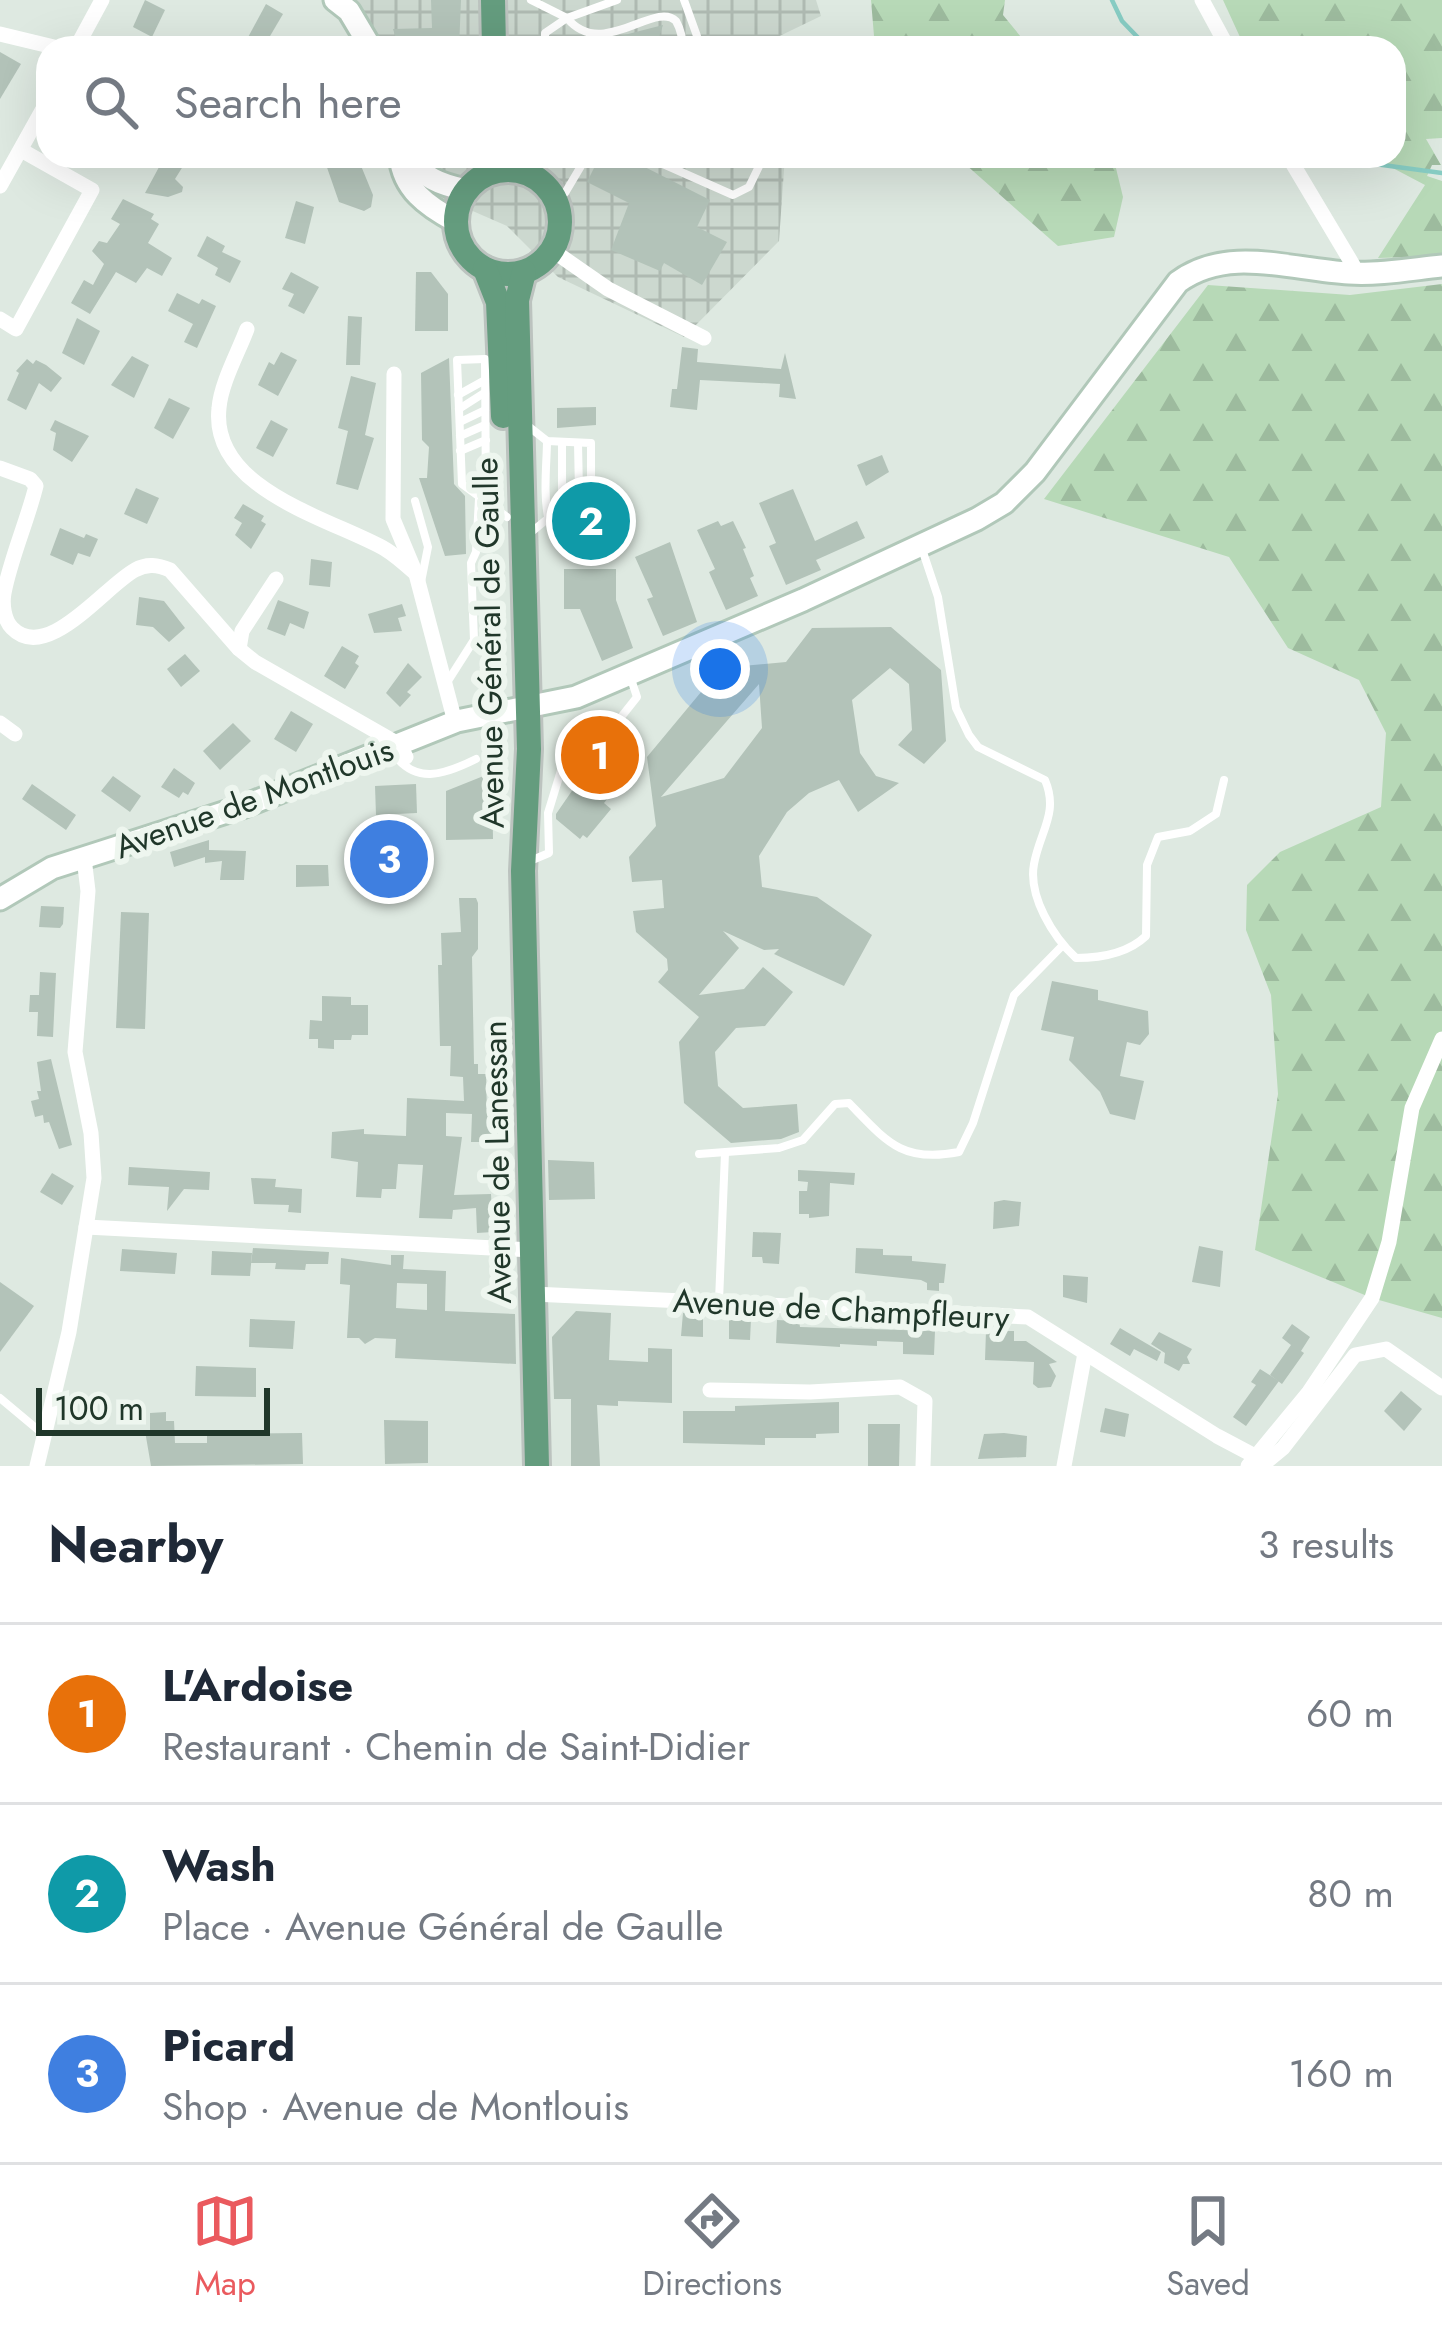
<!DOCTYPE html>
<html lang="en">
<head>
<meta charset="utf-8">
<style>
	:root { --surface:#fff; --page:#f6f6f7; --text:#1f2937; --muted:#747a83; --line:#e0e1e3; --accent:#ea5a5e }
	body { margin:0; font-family:Jost,sans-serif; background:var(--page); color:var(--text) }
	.scale { position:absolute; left:36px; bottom:30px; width:234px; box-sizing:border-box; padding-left:12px; border:6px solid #20372a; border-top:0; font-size:33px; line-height:42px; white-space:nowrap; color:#20372a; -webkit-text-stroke:9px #eef6ef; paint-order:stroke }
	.you { position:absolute; left:720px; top:669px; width:42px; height:42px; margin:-30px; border:9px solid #fff; border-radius:50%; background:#1a73e8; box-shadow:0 0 0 18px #1a73e833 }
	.badge { display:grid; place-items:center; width:78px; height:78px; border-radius:50%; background:var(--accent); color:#fff; font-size:39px; font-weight:700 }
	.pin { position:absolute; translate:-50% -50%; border:6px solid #fff; box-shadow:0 3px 12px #0006 }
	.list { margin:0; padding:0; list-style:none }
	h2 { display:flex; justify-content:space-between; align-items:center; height:156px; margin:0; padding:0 48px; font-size:51px }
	h2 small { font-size:39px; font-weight:400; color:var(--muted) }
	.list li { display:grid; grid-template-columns:78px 1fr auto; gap:36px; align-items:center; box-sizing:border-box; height:180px; padding:0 48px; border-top:3px solid var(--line) }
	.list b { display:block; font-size:45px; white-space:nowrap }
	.list p { margin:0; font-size:39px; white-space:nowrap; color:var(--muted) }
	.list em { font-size:39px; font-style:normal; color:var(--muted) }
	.icon { flex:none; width:66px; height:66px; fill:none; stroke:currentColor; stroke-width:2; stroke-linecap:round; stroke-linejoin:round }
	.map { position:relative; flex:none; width:1442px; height:1466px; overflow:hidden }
	.search { position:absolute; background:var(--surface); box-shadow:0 12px 48px #0002; left:36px; right:36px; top:36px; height:132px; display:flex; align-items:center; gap:30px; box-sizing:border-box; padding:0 42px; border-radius:36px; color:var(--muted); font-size:45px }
	.sheet { height:696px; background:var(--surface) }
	nav { display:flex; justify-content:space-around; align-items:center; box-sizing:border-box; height:168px; border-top:3px solid var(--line); background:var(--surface); font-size:33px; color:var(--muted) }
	nav a { display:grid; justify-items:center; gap:6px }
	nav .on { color:var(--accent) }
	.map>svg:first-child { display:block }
	.industrial { fill:url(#industrial-grid) }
	.forest { fill:url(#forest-firs) }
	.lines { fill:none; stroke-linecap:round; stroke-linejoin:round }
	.stream { stroke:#87ccc3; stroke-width:4.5 }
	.building { fill:#b3c3b9; fill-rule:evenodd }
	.secondary-casing { stroke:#b1c8b9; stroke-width:27 }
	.primary-casing { stroke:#bcc3bf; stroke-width:30 }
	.lane { stroke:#fff; stroke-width:8 }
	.street { stroke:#fff; stroke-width:15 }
	.secondary { stroke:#fff; stroke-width:21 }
	.primary { stroke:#649c7e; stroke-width:24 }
	.labels { text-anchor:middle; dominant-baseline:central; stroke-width:12; stroke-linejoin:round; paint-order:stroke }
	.street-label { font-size:33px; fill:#20372a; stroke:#eef6ef }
</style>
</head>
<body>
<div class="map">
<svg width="1442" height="1466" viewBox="0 0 1442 1466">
	<defs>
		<pattern id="industrial-grid" width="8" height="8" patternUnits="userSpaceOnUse" patternTransform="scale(3)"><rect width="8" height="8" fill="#ccd8cf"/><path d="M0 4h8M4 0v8" fill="none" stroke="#afbab2"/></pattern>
		<pattern id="forest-firs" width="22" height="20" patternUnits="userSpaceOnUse" patternTransform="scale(3)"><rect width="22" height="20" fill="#b7d9b7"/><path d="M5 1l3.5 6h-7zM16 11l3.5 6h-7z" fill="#9dbb9e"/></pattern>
	</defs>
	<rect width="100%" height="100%" fill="#dee9e1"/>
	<g class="industrial">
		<path d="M331,0h485l5,16 -66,32h-392z"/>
		<path d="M404,156h381l-6,85 -95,96 -126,-60 -51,-51 -87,-38z"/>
	</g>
	<g class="forest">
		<path d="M871,0h134l-2,15 27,33h-155z"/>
		<path d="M1223,0h219v138l-16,1 15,26h-9l-5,11 15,5v75l-64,2 47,-73 -55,-29h24v-108h-149z"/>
		<path d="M956,156h157l10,41 -9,40 -56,9z"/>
		<path d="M1442,284v1034l-70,-20 -117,-48 23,-156 -7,-99 -25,-65 1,-45 33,-33 101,-45 5,-74 -27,-53 -71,-32 -59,-91 -185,-58 164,-214 142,10z"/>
	</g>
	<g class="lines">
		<g class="stream">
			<path d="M1112,0l10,21 26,27"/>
			<path d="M1353,156l22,8 67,9"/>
		</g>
	</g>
	<g class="building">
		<path d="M145,0l20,10 -13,27 -19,-10z"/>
		<path d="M431,0h30l-2,48h-60l-6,-19 39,-1z"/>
		<path d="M266,4l17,10 -20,34h-7l-10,-7z"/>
		<path d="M663,25l-5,15 3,8h-87z"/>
		<path d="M0,52l21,12 -21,35z"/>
		<path d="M165,156h18l-3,5 5,2 -10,16 8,8 -1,5 -14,5 -23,-4z"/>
		<path d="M323,156h34l16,39 -2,12 -7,4 -25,-9z"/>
		<path d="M600,156h23l87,44 -13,27 30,15 -25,43 -38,-22 -4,8 -49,-21 18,-47 -42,-21z"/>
		<path d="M123,199l31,15 -3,5 8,5 -11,19 24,15 -10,18 -15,-8 -11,15 -20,-11 -26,42 -19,-11 13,-23 9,5 11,-21 -12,-13 7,-10 8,2 13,-19 -9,-5z"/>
		<path d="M296,201l18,6 -9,37 -20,-6z"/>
		<path d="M207,236l18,10 -3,6 19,9 -11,22 -15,-8 3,-7 -21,-12z"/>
		<path d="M291,272l28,15 -15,27 -16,-8 6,-12 -12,-5z"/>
		<path d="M416,272h15l17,22v37h-33z"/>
		<path d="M177,293l22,11 3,-5 14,7 -19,42 -13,-6 9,-18 -25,-13z"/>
		<path d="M348,316l14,1 -2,48h-14z"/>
		<path d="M77,318l23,13 -16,34 -22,-12z"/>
		<path d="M682,347l16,2 -1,13 84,7 4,-16 11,46 -17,-2 1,-13 -80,-4 -3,30 -27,-3 2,-18h5z"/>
		<path d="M281,352l16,8 -19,36 -20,-11 11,-23 5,3z"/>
		<path d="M132,356l17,9 -15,33 -23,-13z"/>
		<path d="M449,358l5,126 11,12 1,58 -21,2 -26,-78h8l2,-31 -7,-7 -1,-67z"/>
		<path d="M27,359l6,5 3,-4 10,5 16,13 -11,14 -12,-9 -13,27 -19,-10 12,-27 -3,-2z"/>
		<path d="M351,376l25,7 -11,52 9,3 -16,52 -22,-6 12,-53 -10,-3z"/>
		<path d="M169,398l21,10 -17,31 -19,-11z"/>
		<path d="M596,407v18l-39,3v-20z"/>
		<path d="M55,420l34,16 -17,26 -19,-12 3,-17 -6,-3z"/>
		<path d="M271,420l17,9 -15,28 -17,-9z"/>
		<path d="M882,455l7,17 -23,14 -9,-21z"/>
		<path d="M136,488l23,10 -12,26 -23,-10z"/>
		<path d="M793,489l22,52 42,-20 8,17 -49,22 5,10 -35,15 -17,-39 7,-3 -17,-40z"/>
		<path d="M243,504l21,12 -3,5 5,3 -15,25 -16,-14 7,-12 -8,-5z"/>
		<path d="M718,521l3,5 12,-5 13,27 -3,1 11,27 -4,2 8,18 -32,14 -17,-38 6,-3 -18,-39z"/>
		<path d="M60,528l24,10 2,-4 12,5 -8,18 -12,-4 -5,12 -23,-10z"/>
		<path d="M670,542l27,80 -34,14 -16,-37 6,-2 -18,-40z"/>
		<path d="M311,559l21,3 -2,25 -21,-2z"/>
		<path d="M564,569h52v31l17,48 -31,13 -22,-52h-16z"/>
		<path d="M139,597l25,4 21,27 -16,14 -16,-15 -17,-2z"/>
		<path d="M278,600l31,12 -5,17 -14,-6 -5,13 -18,-7z"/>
		<path d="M402,604l4,12 -8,2 4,13 -28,2 -6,-19z"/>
		<path d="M891,627l50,43 5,71 -22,23 -26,-19 14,-15 -3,-46 -19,-16 -38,32 8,53 16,23 23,7 -41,29 -19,-32 -30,13 -22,19 -28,44 3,31 55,10 55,38 -28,51 -70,-32 5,-5 -15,1 -41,-19 16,17 -40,47 45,-6 19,-22 30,25 -28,34 -29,2 -21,24 3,34 25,22 54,-4 2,28 -18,7 -50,4 -47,-40 -5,-61 20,-25 -41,-35 10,-12 -1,-11 -31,-27 -3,-21 31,-3 -2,-28 -30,2 -3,-25 27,-31 -9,-69 74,-89 65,-6 26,-34zM759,684l3,44 -38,50 -63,19z"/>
		<path d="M342,646l17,10 -4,7 4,3 -14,23 -21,-13z"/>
		<path d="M185,654l15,17 -19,16 -14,-18z"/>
		<path d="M408,663l14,14 -15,15 4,3 -11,12 -14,-14z"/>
		<path d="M291,711l22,13 -17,28 -22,-13z"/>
		<path d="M233,723l18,18 -31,29 -17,-19z"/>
		<path d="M602,731l22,20 -15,18 4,10 -3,4 6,5 -12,15 7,6 -24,29 -4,-3 -3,4 -24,-20v-5l20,-29 3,3 16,-18 -16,-14 17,-24 3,3z"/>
		<path d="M174,768l21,15 -7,12 -5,-3 -4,6 -18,-11z"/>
		<path d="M486,775l6,6 1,58 -47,1v-49z"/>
		<path d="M113,776l28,20 -11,16 -29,-21z"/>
		<path d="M32,784l44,31 -10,15 -44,-31z"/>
		<path d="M416,784l1,29 -41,2 -1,-29z"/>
		<path d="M209,840v10l37,1 -2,29h-24l2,-19 -17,2v-6l-31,10 -4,-15z"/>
		<path d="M403,841v26h20v17l-48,5 -1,-47z"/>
		<path d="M296,865h32l1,21 -33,1z"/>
		<path d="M459,898h17l2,5v46l-6,8 2,107h4v10h8l1,42h23v26h-39l1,-28 -26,-1v23l16,1 -8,58 37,-1 2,38 -16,1 -1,-25 -23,2 -1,9 -33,-1 4,-53 -25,-1 -2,25h-14l-1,9 -25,-1 2,-35 -27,-4 1,-26 32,-3v5l42,2 1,-38 57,3 -1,-24 -13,-1 1,-30h-11l-2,-81h4l-1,-32 20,-1z"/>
		<path d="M41,906l23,1 -1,17 -3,4 -21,-1z"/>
		<path d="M121,912l28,1 -4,116 -29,-1z"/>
		<path d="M40,972l16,1 -3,64 -16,-1 1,-24h-9l1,-17h9z"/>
		<path d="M1052,981l46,9v10l50,11 1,23 -9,11 -13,-3 -7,34 24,5 -9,39 -25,-6 -10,-22 -31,-32 5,-23 -33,-7z"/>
		<path d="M322,996l29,1v8h17v30h-16l-1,5h-17v9l-16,-1v-9h-9l1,-19 12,1z"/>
		<path d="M51,1059l21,86 -13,4 -10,-27 -5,1 -1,-8 -8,2 -4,-16 8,-2 -2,-8h4l-4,-29z"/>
		<path d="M548,1160l46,2 1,37 -46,1z"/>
		<path d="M129,1167l81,5 -1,18 -25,-1 -17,22 2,-24 -41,-2z"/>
		<path d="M798,1170l57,3 -1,12 -24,-2 -1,33 -20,2v-4h-10v-23h8l1,-9 -10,-1z"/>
		<path d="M52,1173l22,13 -12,19 -22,-13z"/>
		<path d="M251,1178l25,1 -1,8 27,2 -1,24 -13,-1 1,-7 -35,-1z"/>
		<path d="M1004,1200l17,2 -2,24 -26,3 1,-27z"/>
		<path d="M753,1232l28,1 -2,31 -16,-1 -1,-6h-10z"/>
		<path d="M1199,1246l24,5 -3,36 -28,-5z"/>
		<path d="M253,1248l76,4 -1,12h-22l-1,6 -30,-1 1,-6h-25z"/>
		<path d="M856,1248l27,1v6l29,1v5l34,3 -2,19h-5v8l-12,-1v-7l-6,-3 -66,-7z"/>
		<path d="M122,1249l55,4 -2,21 -55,-3z"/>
		<path d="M212,1251l40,2 -2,23 -39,-1z"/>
		<path d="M391,1255h13l-1,14 43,2 -1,40 70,3 1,50 -121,-6 1,-19 -21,-1 -10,6 -6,-6h-12l3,-53 -10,-1 1,-26 50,7zM397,1283l30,1v26l-31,-2z"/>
		<path d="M1063,1275l25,2 -1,26 -24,-6z"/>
		<path d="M0,1282l34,24 -34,46z"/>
		<path d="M576,1311l35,2 -2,47 39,2v-14l24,1v54l-54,-2v5l-21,-1 3,61h-29v-67h-17l-2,-62z"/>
		<path d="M683,1313l20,1v23l-22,-1z"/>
		<path d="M729,1318l22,1 -1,21 -21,-1z"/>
		<path d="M250,1319l45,2 -2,28 -44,-2z"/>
		<path d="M777,1320l22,1 1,6 135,4 -1,24 -31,-1v-12l-26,-1v5l-37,-2v3l-64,-4z"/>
		<path d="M1292,1324l18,13 -9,14 3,2 -22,31 -12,-9 21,-30 -9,-7z"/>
		<path d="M1120,1328l41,24 -4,9 -23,-12 -4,7 -20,-12z"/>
		<path d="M986,1331h28v10h12l31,21 -8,2 7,12 -5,11 -13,1 -5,-4 1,-22 -49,-2z"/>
		<path d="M1159,1332l33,17 -5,8 3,7h-7l-4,7 -15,-8 1,-10 -14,-9z"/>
		<path d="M196,1366l60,2v29l-61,-1z"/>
		<path d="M1260,1369l19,12 -33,45 -13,-9 23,-32 -5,-3z"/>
		<path d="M1401,1391l21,18 -18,22 -20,-20z"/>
		<path d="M839,1402v31l-23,1v4h-51v7l-82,-2v-32h52v-5z"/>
		<path d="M1105,1408l24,6 -4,23 -25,-5z"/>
		<path d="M166,1412v9h8l1,22h32v-9l95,-1 1,31 -152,2 -6,-35 5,-1v-17z"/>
		<path d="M384,1420l44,1v42l-43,1z"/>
		<path d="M868,1424h32l-1,42h-31z"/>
		<path d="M1004,1433l23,3 -1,21 -48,2 6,-25z"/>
	</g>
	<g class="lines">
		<defs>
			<g id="secondary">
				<path d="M335,0l14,11 22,37"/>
				<path d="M400,156c3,33 27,50 55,65"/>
				<path d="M406,156c19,22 32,28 60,34"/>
				<path d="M0,899l52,-31 190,-61 215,-86 119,-24 227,-97 174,-81 27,-16 31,-31 143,-190c50,-37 113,-12 171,-9 30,2 63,-4 93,-7"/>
			</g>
			<g id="primary">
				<path d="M493,0l1,48"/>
				<circle cx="508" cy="222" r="52"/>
				<path d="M485,269l13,33 5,114"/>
				<path d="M524,272l-7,28 12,449 -6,122 14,595"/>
			</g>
		</defs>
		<use href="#secondary" class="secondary-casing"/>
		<use href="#primary" class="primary-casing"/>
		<g class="lane">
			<path d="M531,0l36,18 50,-18"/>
			<path d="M684,0l13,36 -4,12"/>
			<path d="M545,48v-15l22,-15c35,43 88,-18 109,3 5,9 7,17 6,27"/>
			<path d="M645,156l88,39 16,-8 15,-31"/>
			<path d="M553,197l12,-4 22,-37"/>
			<path d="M485,359l-28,1 5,124 45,33"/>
			<path d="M485,360l1,141"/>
			<path d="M458,395l27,-15"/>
			<path d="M459,409l25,-16"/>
			<path d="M460,422l25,-12"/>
			<path d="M528,426l19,15 44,2v40l-62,51"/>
			<path d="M460,436l25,-11"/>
			<path d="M547,441c0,34 -13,113 38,109l6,-16"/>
			<path d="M562,442v65"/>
			<path d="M578,443l1,49"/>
			<path d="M460,451l26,-11"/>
			<path d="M415,501l13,46 -7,35"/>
			<path d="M591,508v-23"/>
			<path d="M922,549l16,48 18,111 13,27 9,12 67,33c14,33 -5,51 -11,84 -6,32 19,73 42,94 25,0 51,-4 70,-22l1,-71 11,-28 32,-6 26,-17 8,-34"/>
			<path d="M446,684l28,-44 -3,-77 5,-11 3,-53"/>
			<path d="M391,750c23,36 53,25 85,9"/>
			<path d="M530,861l19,-8 -1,-40 15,-49 32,-45 11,1 8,6 23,-29 -7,-21"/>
			<path d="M699,1154l80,-6 24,-8 32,-36 14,-1c38,39 53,60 110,49l14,-29 41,-128 48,-49"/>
			<path d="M719,1301l6,-148"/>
			<path d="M0,1398l43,36"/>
		</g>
		<g class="street">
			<path d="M1202,0l26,48"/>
			<path d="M0,34l58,14"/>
			<path d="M76,48l26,-48"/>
			<path d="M1288,156l65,109 1,9"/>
			<path d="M0,186l48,-86"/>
			<path d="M552,250l56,39 96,49"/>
			<path d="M0,319l16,10 76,-139 -71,-40"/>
			<path d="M247,329c-9,24 -26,54 -28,79 -9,82 113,111 166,141 10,6 20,15 29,23"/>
			<path d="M394,374l-1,145 23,55 39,148"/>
			<path d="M0,468l30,11 6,7c-9,36 -25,71 -32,107 -2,11 0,27 8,35 35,36 93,-42 123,-58 12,-7 23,-5 35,0l69,79 16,13 145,83 6,12"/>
			<path d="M239,649l3,-18 34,-52"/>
			<path d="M0,723l15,11"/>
			<path d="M86,1227l446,23"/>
			<path d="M533,1294l495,23 189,119 49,26 17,-14 72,-93 31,-6 56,39"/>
			<path d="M710,1390l100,2 90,-5 25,14 -2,65"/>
			<path d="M37,1466l32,-134 25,-154 -3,-45 -16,-81 13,-161 -4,-33"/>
			<path d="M1064,1466l21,-113"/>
			<path d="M1248,1466l61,-74 63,-94 17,-56 23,-134 30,-69"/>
		</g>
		<use href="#secondary" class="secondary"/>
		<use href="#primary" class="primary"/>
	</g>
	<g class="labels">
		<g class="street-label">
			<text transform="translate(489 643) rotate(-91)">Avenue Général de Gaulle</text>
			<text transform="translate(254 798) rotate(-20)">Avenue de Montlouis</text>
			<text transform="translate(497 1162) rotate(-91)">Avenue de Lanessan</text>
			<text transform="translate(841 1309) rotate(3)">Avenue de Champfleury</text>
		</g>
	</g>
</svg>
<div class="scale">100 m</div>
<div class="you"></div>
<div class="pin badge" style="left:600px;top:755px;background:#e8710a">1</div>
<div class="pin badge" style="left:591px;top:521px;background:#0f9aa8">2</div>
<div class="pin badge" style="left:389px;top:859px;background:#3f7fe0">3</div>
<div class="search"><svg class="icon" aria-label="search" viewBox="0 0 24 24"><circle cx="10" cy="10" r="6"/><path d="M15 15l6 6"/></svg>Search here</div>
</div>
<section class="sheet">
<h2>Nearby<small>3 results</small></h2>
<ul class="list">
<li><span class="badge" style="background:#e8710a">1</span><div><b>L'Ardoise</b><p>Restaurant · Chemin de Saint-Didier</p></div><em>60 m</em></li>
<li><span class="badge" style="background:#0f9aa8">2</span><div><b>Wash</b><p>Place · Avenue Général de Gaulle</p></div><em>80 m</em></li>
<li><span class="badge" style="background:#3f7fe0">3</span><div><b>Picard</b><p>Shop · Avenue de Montlouis</p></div><em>160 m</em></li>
</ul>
</section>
<nav>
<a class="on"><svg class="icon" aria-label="map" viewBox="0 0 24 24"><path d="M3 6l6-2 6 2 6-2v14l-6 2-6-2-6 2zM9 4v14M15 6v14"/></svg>Map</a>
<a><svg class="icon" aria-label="directions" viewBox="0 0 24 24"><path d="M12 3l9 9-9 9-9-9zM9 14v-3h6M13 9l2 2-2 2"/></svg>Directions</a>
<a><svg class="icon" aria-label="saved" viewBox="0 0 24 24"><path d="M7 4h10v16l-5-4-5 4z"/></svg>Saved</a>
</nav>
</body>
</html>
